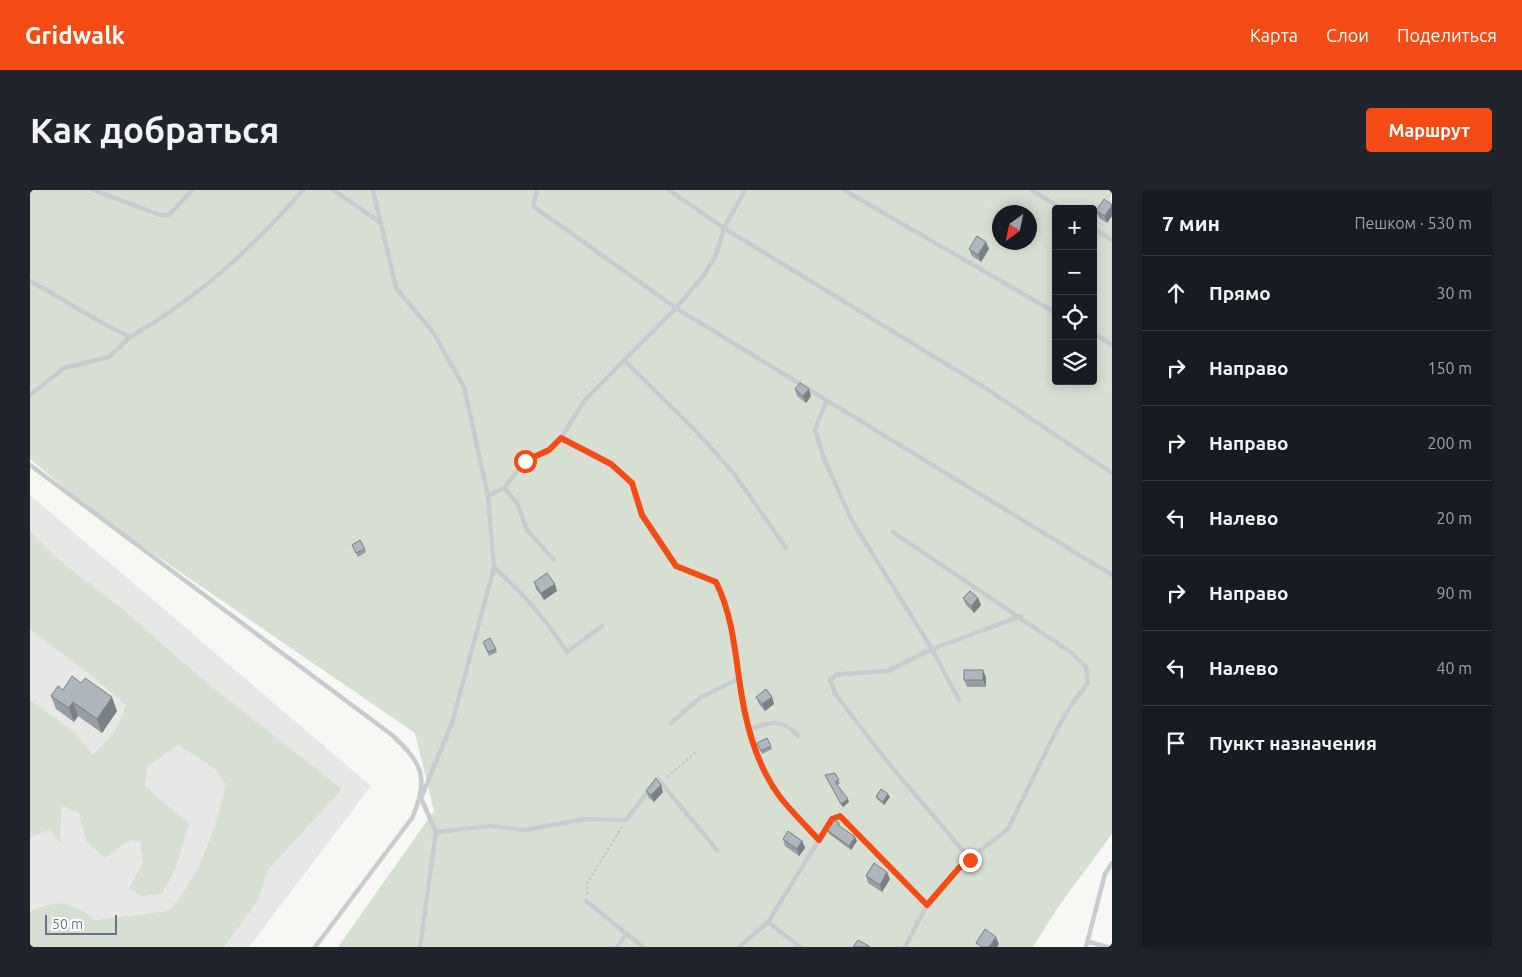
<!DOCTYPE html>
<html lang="ru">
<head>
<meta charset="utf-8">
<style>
	:root { --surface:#171b24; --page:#20242c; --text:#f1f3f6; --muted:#9ea1a6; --line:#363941; --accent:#f54b15 }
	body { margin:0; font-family:Ubuntu,sans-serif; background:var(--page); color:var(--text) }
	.controls { position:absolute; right:15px; top:15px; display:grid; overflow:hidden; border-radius:5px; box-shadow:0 2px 12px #0003 }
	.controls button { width:45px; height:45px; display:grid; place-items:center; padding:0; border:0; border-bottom:1px solid var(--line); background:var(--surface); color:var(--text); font:25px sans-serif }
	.compass { position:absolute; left:962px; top:15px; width:45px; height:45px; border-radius:50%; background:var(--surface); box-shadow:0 2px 12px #0003; rotate:213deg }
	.scale { position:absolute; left:15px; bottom:12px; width:72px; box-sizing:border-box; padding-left:5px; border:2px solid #627687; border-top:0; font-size:14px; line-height:18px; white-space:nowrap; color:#627687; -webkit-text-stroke:4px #fff; paint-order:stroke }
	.stop { position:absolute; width:15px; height:15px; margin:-11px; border:4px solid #f54b15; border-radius:50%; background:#fff }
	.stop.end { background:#f54b15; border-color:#fff; box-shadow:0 1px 5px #0008 }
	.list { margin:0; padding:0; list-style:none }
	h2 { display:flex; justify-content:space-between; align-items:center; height:65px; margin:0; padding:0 20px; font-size:21px }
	h2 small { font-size:16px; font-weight:400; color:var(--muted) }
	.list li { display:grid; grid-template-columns:32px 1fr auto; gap:15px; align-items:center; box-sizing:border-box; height:75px; padding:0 20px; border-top:1px solid var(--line) }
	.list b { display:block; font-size:19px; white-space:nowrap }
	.list em { font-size:16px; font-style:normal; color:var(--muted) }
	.icon { flex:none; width:28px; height:28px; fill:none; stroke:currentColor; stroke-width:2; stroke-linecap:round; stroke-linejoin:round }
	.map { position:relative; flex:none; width:1082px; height:757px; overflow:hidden; border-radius:5px }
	header { display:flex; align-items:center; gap:30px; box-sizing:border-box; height:70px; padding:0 25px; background:var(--accent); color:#fff }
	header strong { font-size:24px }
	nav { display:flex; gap:28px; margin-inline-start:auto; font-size:18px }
	.intro { display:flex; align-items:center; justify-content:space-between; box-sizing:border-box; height:120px; padding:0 30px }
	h1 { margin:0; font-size:35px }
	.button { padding:12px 22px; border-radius:5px; background:var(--accent); color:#fff; font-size:18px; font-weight:700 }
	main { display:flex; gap:30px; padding:0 30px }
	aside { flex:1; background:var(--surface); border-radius:5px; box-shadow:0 2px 12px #0003 }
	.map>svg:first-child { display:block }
	.built { fill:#e7e8e6 }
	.green { fill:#d7dfd3; fill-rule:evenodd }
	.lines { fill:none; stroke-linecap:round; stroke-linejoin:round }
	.path { stroke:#c1c3c5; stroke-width:2; stroke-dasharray:2.5 2.5; stroke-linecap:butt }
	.service { stroke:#c8cccf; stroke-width:4.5 }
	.wall { fill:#969da3 }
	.shaded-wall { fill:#7a8084 }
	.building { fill:#aeb7bd; stroke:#7a8084 }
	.route { stroke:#f54b15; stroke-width:6 }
</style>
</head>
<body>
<header>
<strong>Gridwalk</strong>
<nav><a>Карта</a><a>Слои</a><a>Поделиться</a></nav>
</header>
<div class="intro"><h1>Как добраться</h1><a class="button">Маршрут</a></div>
<main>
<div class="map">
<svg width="1082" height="757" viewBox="0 0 1082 757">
	<rect width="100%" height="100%" fill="#f7f7f3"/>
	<path class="built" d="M0,305l341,291 -122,161h-219z"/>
	<g class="green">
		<path d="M0,0h1082l-2,10 2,1v633l-54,73 -25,40h-695l96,-136 -19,-78 -318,-218 -67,-56zM1026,19h37v172h-37zM969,22h30v30h-30z"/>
		<path d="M0,341l30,30 59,45 88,77 135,106 -74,81 -11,32 -33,45h-194v-35c31,-14 39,-10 66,8l72,-9c31,-31 48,-84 58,-127l-12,-16 -36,-23 -31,22 -2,18 14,14 30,24 -13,44 -14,27 -20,2 -13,-8 14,-25 -3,-21 -10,-2 -25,18 -19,-17 -7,-28 -17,-7 -2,37 -10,-13 -15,5 -5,4v-139l44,32 19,23 23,-25 10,-25 -35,-30 -61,-45z"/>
	</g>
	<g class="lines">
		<g class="path">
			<path d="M637,587l29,-25"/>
			<path d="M557,704v-11l35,-56"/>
		</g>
		<g class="service">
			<path d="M63,0l67,25h9l23,-25"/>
			<path d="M303,0l47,32"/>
			<path d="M343,0l23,98 37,44 31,55 24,109 6,72 -42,155 -31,75 15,34 -16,115"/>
			<path d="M507,0l-4,16 143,102 436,267"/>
			<path d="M639,0l55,38 263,161 125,84"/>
			<path d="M814,0l212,123"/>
			<path d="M1002,0l30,19"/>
			<path d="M1063,38l19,12"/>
			<path d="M0,91c34,18 65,40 100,56 68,-39 122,-89 173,-147"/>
			<path d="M1063,143l19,12"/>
			<path d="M594,170l72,71 39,44 51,73"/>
			<path d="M0,205l34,-27 45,-11 21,-20"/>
			<path d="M797,210l-12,29 8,27 29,65 80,128 89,-33"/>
			<path d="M531,248l50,26 21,19 10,32 34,51 40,16c21,43 19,86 29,131 6,28 17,60 35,84 12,15 26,29 39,43"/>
			<path d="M0,275l362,270c30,28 38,43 20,83l-97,129"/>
			<path d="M474,298l21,-27 24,-11 12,-12 23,-37 92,-93 28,-33 12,-20 8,-27 21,-38"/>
			<path d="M458,306l16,-8 13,15 10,27 27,30"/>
			<path d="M863,342l180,122 13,13 2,16 -17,22 -15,26 -48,98 -49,38 -32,38 -22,42"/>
			<path d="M464,378c30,25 52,52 73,84l35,-26"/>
			<path d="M929,510l-27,-51 -44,22 -46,3 -6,1 -6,5 6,15 50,65 84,99"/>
			<path d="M641,533l30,-26 39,-19"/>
			<path d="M720,539c19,-7 33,-11 48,7"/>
			<path d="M625,593l3,-4 59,71"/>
			<path d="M406,642l55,-6 34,4 60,-11 41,1 24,-31"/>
			<path d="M556,711l57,46"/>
			<path d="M738,732l32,25"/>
			<path d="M1059,752l18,5"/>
			<path d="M587,757l10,-14"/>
			<path d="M709,757l29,-25 64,-103 8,-3 87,89"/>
			<path d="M1056,757l19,-73 7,-11"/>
		</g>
	</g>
	<g class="wall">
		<path d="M1074,9l3,24 -8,-5 -3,-7z"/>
		<path d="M956,52l3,7 -8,13 -9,-6 -3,-7z"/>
		<path d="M765,199l16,7 -5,7 -9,-7z"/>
		<path d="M322,355l13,4 1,3 -8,5z"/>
		<path d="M504,392l23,9 -13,9 -8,-11z"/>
		<path d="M933,408h15l3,7 -7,8 -8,-8z"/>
		<path d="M453,452l13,7 1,3 -8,4z"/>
		<path d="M956,487v10h-19l-3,-7z"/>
		<path d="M33,500l54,21 -15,22 -24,-17 -4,6 -18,-13 -5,-13z"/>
		<path d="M726,507h16l2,7 -9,7 -6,-7z"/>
		<path d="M727,553l14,3 1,3 -10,5z"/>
		<path d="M805,583l5,11 -3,1 12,17 -6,5 -18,-32z"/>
		<path d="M616,601l17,1 -9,10 -5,-4z"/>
		<path d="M846,607h14l-6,8 -6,-5z"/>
		<path d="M809,633l1,4 17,14 -6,9 -23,-17 -1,-3z"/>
		<path d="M753,649l19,2 3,7 -6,8 -14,-10z"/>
		<path d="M836,686l24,3 -8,13 -14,-9z"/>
	</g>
	<g class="shaded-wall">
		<path d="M1082,15v11l-5,7 -2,-7z"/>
		<path d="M956,52l3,7 -8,13 -3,-7z"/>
		<path d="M779,199l2,7 -5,7 -3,-7z"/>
		<path d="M525,394l2,7 -13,9 -3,-7z"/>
		<path d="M948,408l3,7 -7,8 -3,-7z"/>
		<path d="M953,480l3,7v10l-3,-7z"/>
		<path d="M82,507l5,14 -15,22 -5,-14z"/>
		<path d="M742,507l2,7 -9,7 -3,-7z"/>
		<path d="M43,512l5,14 -4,6 -5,-14z"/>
		<path d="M631,595l2,7 -9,10 -3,-7z"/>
		<path d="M858,604l2,3 -6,8 -1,-3z"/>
		<path d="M818,609l1,3 -6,5 -2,-3z"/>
		<path d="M825,647l2,4 -6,9 -2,-4z"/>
		<path d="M772,651l3,7 -6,8 -2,-7z"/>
		<path d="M857,682l3,7 -8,13 -2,-7z"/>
		<path d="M966,747l3,7 -2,3h-8z"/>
	</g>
	<g class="building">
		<path d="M1074,9l8,6 -7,11 -9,-5z"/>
		<path d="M947,46l9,6 -8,13 -9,-6z"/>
		<path d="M770,193l9,6 -6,7 -8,-7z"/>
		<path d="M330,350l5,9 -9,4 -4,-8z"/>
		<path d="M517,383l8,11 -14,9 -7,-11z"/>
		<path d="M940,401l8,7 -7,8 -8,-8z"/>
		<path d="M460,448l6,11 -8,3 -5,-10z"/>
		<rect x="934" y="480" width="19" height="10"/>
		<path d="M42,486l9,7 4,-5 27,19 -15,22 -24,-17 -4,6 -18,-12 7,-10 5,4z"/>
		<path d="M736,499l6,8 -10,7 -6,-7z"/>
		<path d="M737,548l4,8 -10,5 -4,-8z"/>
		<path d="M805,583l4,7 -4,2 13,17 -7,5 -16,-29z"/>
		<path d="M626,588l5,7 -10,10 -5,-4z"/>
		<path d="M851,599l7,5 -5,8 -7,-5z"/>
		<path d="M803,629l6,4 -1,2 17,12 -6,9 -22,-16z"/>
		<path d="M758,641l14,10 -5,8 -14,-10z"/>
		<path d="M844,673l13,9 -7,13 -14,-9z"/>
		<path d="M955,739l11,8 -7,10h-7l-6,-4z"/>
		<path d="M828,750l11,6v1h-16z"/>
	</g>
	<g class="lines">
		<path class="route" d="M495,271l24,-11 12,-12 50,26 21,19 10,32 34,51 40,16c21,43 19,86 29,131 6,28 17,60 35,84 12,15 26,29 39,43l13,-21 8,-3 87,89 32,-37 11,-8"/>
	</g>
</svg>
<div class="controls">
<button>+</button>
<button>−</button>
<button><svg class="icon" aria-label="locate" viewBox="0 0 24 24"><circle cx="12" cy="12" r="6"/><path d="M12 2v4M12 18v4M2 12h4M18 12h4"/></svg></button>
<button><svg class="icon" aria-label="layers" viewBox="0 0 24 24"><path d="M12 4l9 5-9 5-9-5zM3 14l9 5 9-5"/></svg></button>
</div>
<svg class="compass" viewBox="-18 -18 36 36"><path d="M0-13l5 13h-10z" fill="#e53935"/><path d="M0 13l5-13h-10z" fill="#9ea1a6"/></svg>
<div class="scale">50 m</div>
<div class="stop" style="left:495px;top:271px"></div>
<div class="stop end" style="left:940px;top:670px"></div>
</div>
<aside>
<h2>7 мин<small>Пешком · 530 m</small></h2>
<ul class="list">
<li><svg class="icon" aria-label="ahead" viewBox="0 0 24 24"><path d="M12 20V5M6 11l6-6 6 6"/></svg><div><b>Прямо</b></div><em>30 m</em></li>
<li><svg class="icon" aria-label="right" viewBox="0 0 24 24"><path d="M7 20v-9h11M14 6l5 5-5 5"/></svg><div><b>Направо</b></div><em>150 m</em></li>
<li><svg class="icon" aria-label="right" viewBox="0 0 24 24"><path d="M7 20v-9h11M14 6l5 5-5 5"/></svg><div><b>Направо</b></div><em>200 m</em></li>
<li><svg class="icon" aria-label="left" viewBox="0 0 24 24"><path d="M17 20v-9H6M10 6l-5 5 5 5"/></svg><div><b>Налево</b></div><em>20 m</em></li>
<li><svg class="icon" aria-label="right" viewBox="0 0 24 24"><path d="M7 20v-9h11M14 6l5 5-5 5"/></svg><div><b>Направо</b></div><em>90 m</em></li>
<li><svg class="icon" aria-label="left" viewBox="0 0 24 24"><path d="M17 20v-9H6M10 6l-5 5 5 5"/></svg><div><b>Налево</b></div><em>40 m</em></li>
<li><svg class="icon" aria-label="arrive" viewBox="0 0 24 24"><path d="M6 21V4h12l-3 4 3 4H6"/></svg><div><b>Пункт назначения</b></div></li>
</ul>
</aside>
</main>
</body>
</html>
